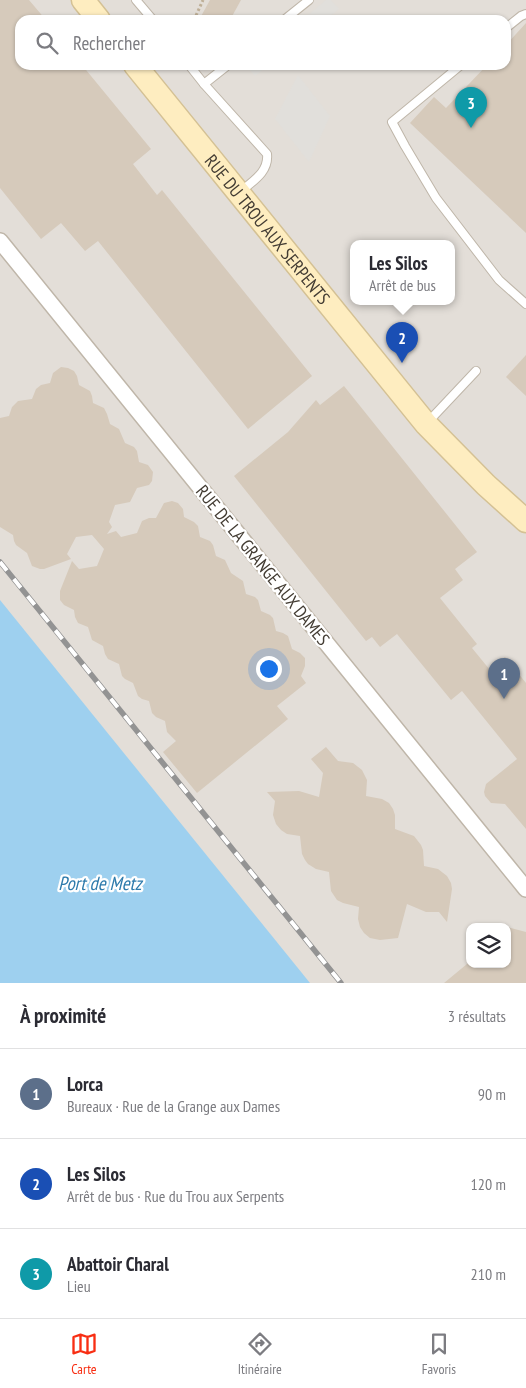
<!DOCTYPE html>
<html lang="fr">
<head>
<meta charset="utf-8">
<style>
	:root { --surface:#fff; --page:#f2f2f3; --text:#2b2b33; --muted:#7c7c81; --line:#e1e1e2; --accent:#f82e13 }
	body { margin:0; font-family:"PT Sans Narrow",sans-serif; background:var(--page); color:var(--text) }
	.controls { position:absolute; right:15px; bottom:15px; display:grid; overflow:hidden; border-radius:10px; box-shadow:0 1px 4px #0004 }
	.controls button { width:45px; height:45px; display:grid; place-items:center; padding:0; border:0; border-bottom:1px solid var(--line); background:var(--surface); color:var(--text); font:25px sans-serif }
	.you { position:absolute; left:268px; top:668px; width:18px; height:18px; margin:-12px; border:4px solid #fff; border-radius:50%; background:#1a73e8; box-shadow:0 0 0 8px #1a73e833 }
	.badge { display:grid; place-items:center; width:32px; height:32px; border-radius:50%; background:var(--accent); color:#fff; font-size:16px; font-weight:700 }
	.pin { position:absolute; translate:-50% -41px; filter:drop-shadow(0 1px 2px #0008) }
	.pin::after { content:''; position:absolute; top:26px; width:18px; height:15px; background:inherit; clip-path:polygon(0 0,100% 0,50% 100%) }
	.popup { position:absolute; left:350px; top:240px; width:105px; height:65px; box-sizing:border-box; display:grid; place-content:center; border-radius:10px; background:var(--surface); filter:drop-shadow(0 1px 4px #0005); font-size:16px; white-space:nowrap; color:var(--muted) }
	.popup b { font-size:19px; color:var(--text) }
	.popup::after { content:''; position:absolute; left:50%; top:100%; margin-left:-10px; border:10px solid transparent; border-top-color:var(--surface) }
	.list { margin:0; padding:0; list-style:none }
	h2 { display:flex; justify-content:space-between; align-items:center; height:65px; margin:0; padding:0 20px; font-size:21px }
	h2 small { font-size:16px; font-weight:400; color:var(--muted) }
	.list li { display:grid; grid-template-columns:32px 1fr auto; gap:15px; align-items:center; box-sizing:border-box; height:90px; padding:0 20px; border-top:1px solid var(--line) }
	.list b { display:block; font-size:19px; white-space:nowrap }
	.list p { margin:0; font-size:16px; white-space:nowrap; color:var(--muted) }
	.list em { font-size:16px; font-style:normal; color:var(--muted) }
	.icon { flex:none; width:28px; height:28px; fill:none; stroke:currentColor; stroke-width:2; stroke-linecap:round; stroke-linejoin:round }
	.map { position:relative; flex:none; width:526px; height:983px; overflow:hidden }
	.search { position:absolute; background:var(--surface); box-shadow:0 1px 4px #0004; left:15px; right:15px; top:15px; height:55px; display:flex; align-items:center; gap:12px; box-sizing:border-box; padding:0 18px; border-radius:15px; color:var(--muted); font-size:19px }
	.sheet { height:335px; background:var(--surface) }
	nav { display:flex; justify-content:space-around; align-items:center; box-sizing:border-box; height:70px; border-top:1px solid var(--line); background:var(--surface); font-size:14px; color:var(--muted) }
	nav a { display:grid; justify-items:center; gap:2px }
	nav .on { color:var(--accent) }
	.map>svg:first-child { display:block }
	.industrial { fill:#e3ded8; fill-rule:evenodd }
	.parking { fill:#e1dfdb }
	.water { fill:#9ed0ef }
	.building { fill:#d6cabb }
	.lines { fill:none; stroke-linecap:round; stroke-linejoin:round }
	.lane-casing { stroke:#bfb6a9; stroke-width:10 }
	.street-casing { stroke:#bfb6a9; stroke-width:18 }
	.secondary-casing { stroke:#d4c194; stroke-width:25 }
	.path { stroke:#beaf97; stroke-width:3; stroke-dasharray:2.5 2.5; stroke-linecap:butt }
	.lane { stroke:#fff; stroke-width:8 }
	.street { stroke:#fff; stroke-width:15 }
	.secondary { stroke:#feedc0; stroke-width:22 }
	.rail-casing { stroke:#939393; stroke-width:5.5 }
	.rail { stroke:#fff; stroke-width:4; stroke-dasharray:11; stroke-linecap:butt }
	.labels { text-anchor:middle; dominant-baseline:central; stroke-width:4.5; stroke-linejoin:round; paint-order:stroke }
	.street-label { font-size:18px; fill:#433c33; stroke:#fff }
	.water-label { font-size:19px; font-style:italic; fill:#2e7bac; stroke:#fff }
</style>
</head>
<body>
<div class="map">
<svg width="526" height="983" viewBox="0 0 526 983">
	<rect width="100%" height="100%" fill="#f1ece3"/>
	<path class="industrial" d="M0,0h526v983h-526zM20,20h486v45h-486zM353,244h98v58h-98zM470,927h37v37h-37z"/>
	<g class="parking">
		<path d="M326,0h5l8,9 -14,11h-23z"/>
		<path d="M246,65h23l-14,11z"/>
		<path d="M298,75l32,41 -21,46 -34,-43z"/>
	</g>
	<path class="water" d="M0,600l310,383h-310z"/>
	<g class="building">
		<path d="M0,0h29l17,20h-26v45h62l69,84 -18,15 24,31 5,-5 150,186 -64,53 -150,-188 -13,10 -24,-28 -20,16 -41,-51z"/>
		<path d="M210,0h31l-11,20h-31z"/>
		<path d="M526,23v210l-116,-110 24,-26 12,11 41,-43h19v-20z"/>
		<path d="M526,355v41l-20,-19z"/>
		<path d="M61,367l7,1 6,3 3,5 2,9 11,6 2,5 1,7 11,5 3,6 3,10 9,5 6,14 9,4 3,4 2,11 9,3 5,7 -1,9 -3,4 -12,3 -7,14 -15,3 -6,17 3,5 -5,7 9,-3 5,6 16,-4 5,-12 7,-3h7l8,-15 8,-2 6,2 5,6 1,8 10,5 4,4 2,11 10,4 3,4 3,11 9,4 6,13 12,8 3,13 9,3 3,3 3,11 9,4 3,3 3,13 7,2 5,3 4,13 8,4 5,5v8l-4,10 5,7 -29,23 11,13 -91,74 -34,-41 13,-11 -9,-9 -2,-11 -9,-4 -4,-4 -3,-12 -7,-2 -4,-3 -5,-13 -8,-4 -3,-3 -3,-12 -11,-5 -3,-5 -2,-8 -11,-6 -4,-13 -10,-4 -3,-6 -1,-7 -10,-5 -4,-5v-9l12,-30 7,8 18,-3 7,-17 -12,-14 -16,2 -9,17 4,5 -27,10h-4l-8,-3 -5,-13 -11,-8 -2,-4 -1,-6 -13,-8v-109l9,-2 3,-9 6,-6 14,-2 4,-10 5,-4 9,-2 3,-10z"/>
		<path d="M344,386l133,166 -22,17 8,11 -23,18 37,46 -5,4 18,22 15,-13 21,26v146l-21,-25 -14,-1 -6,-7 -1,-4 2,-8 31,-25 -55,-68 -11,9 -54,-66 -17,13 -8,-10 -6,4 -132,-165 54,-44 28,-32 4,5z"/>
		<path d="M326,747l12,14 15,2 9,7 5,10 -1,16 16,3 7,4 4,6 2,6v14l19,7 7,9 2,5 1,16 14,3 9,7 4,7 1,6 -5,33 -8,-10h-13l-19,-8 -9,34 -18,2 -10,-2 -6,-5 -4,-6 -2,-8 1,-12 -16,-4 -6,-3 -6,-9 -2,-19 -13,-3 -8,-5 -3,-4 -3,-6 -2,-18 -13,-2 -6,-4 -5,-6 -3,-9 2,-14 -8,-9 32,-1 20,6 4,-24 -12,-14z"/>
		<path d="M507,927l19,5v51h-82l23,-19h40z"/>
	</g>
	<g class="lines">
		<defs>
			<g id="lane">
				<path d="M136,0l17,20"/>
				<path d="M284,20l25,-20"/>
				<path d="M506,28l15,-12 5,-2"/>
				<path d="M189,65l15,19 63,70c2,18 -14,27 -27,38"/>
				<path d="M461,65l-69,57 13,24 31,52 63,82 27,24"/>
				<path d="M204,84l24,-19"/>
				<path d="M427,423l49,-52"/>
			</g>
			<path id="street" d="M0,241l526,648"/>
			<g id="secondary">
				<path d="M83,0l16,20"/>
				<path id="s1" d="M135,65l291,359 60,61 40,36"/>
			</g>
		</defs>
		<use href="#lane" class="lane-casing"/>
		<use href="#street" class="street-casing"/>
		<use href="#secondary" class="secondary-casing"/>
		<path class="path" d="M194,20l9,-20"/>
		<use href="#lane" class="lane"/>
		<use href="#street" class="street"/>
		<use href="#secondary" class="secondary"/>
		<defs>
			<path id="rail" d="M0,562l341,421"/>
		</defs>
		<use href="#rail" class="rail-casing"/>
		<use href="#rail" class="rail"/>
	</g>
	<g class="labels">
		<g class="street-label">
			<text stroke="none"><textPath href="#s1" startOffset="211">RUE DU TROU AUX SERPENTS</textPath></text>
			<text transform="translate(263 565) rotate(51)">RUE DE LA GRANGE AUX DAMES</text>
		</g>
		<g class="water-label">
			<text x="100" y="883">Port de Metz</text>
		</g>
	</g>
</svg>
<div class="controls">
<button><svg class="icon" aria-label="layers" viewBox="0 0 24 24"><path d="M12 4l9 5-9 5-9-5zM3 14l9 5 9-5"/></svg></button>
</div>
<div class="you"></div>
<div class="pin badge" style="left:504px;top:699px;background:#5c6f8a">1</div>
<div class="pin badge" style="left:402px;top:363px;background:#1a4fb4">2</div>
<div class="popup"><b>Les Silos</b>Arrêt de bus</div>
<div class="pin badge" style="left:471px;top:128px;background:#0f9aa8">3</div>
<div class="search"><svg class="icon" aria-label="search" viewBox="0 0 24 24"><circle cx="10" cy="10" r="6"/><path d="M15 15l6 6"/></svg>Rechercher</div>
</div>
<section class="sheet">
<h2>À proximité<small>3 résultats</small></h2>
<ul class="list">
<li><span class="badge" style="background:#5c6f8a">1</span><div><b>Lorca</b><p>Bureaux · Rue de la Grange aux Dames</p></div><em>90 m</em></li>
<li><span class="badge" style="background:#1a4fb4">2</span><div><b>Les Silos</b><p>Arrêt de bus · Rue du Trou aux Serpents</p></div><em>120 m</em></li>
<li><span class="badge" style="background:#0f9aa8">3</span><div><b>Abattoir Charal</b><p>Lieu</p></div><em>210 m</em></li>
</ul>
</section>
<nav>
<a class="on"><svg class="icon" aria-label="map" viewBox="0 0 24 24"><path d="M3 6l6-2 6 2 6-2v14l-6 2-6-2-6 2zM9 4v14M15 6v14"/></svg>Carte</a>
<a><svg class="icon" aria-label="directions" viewBox="0 0 24 24"><path d="M12 3l9 9-9 9-9-9zM9 14v-3h6M13 9l2 2-2 2"/></svg>Itinéraire</a>
<a><svg class="icon" aria-label="saved" viewBox="0 0 24 24"><path d="M7 4h10v16l-5-4-5 4z"/></svg>Favoris</a>
</nav>
</body>
</html>
